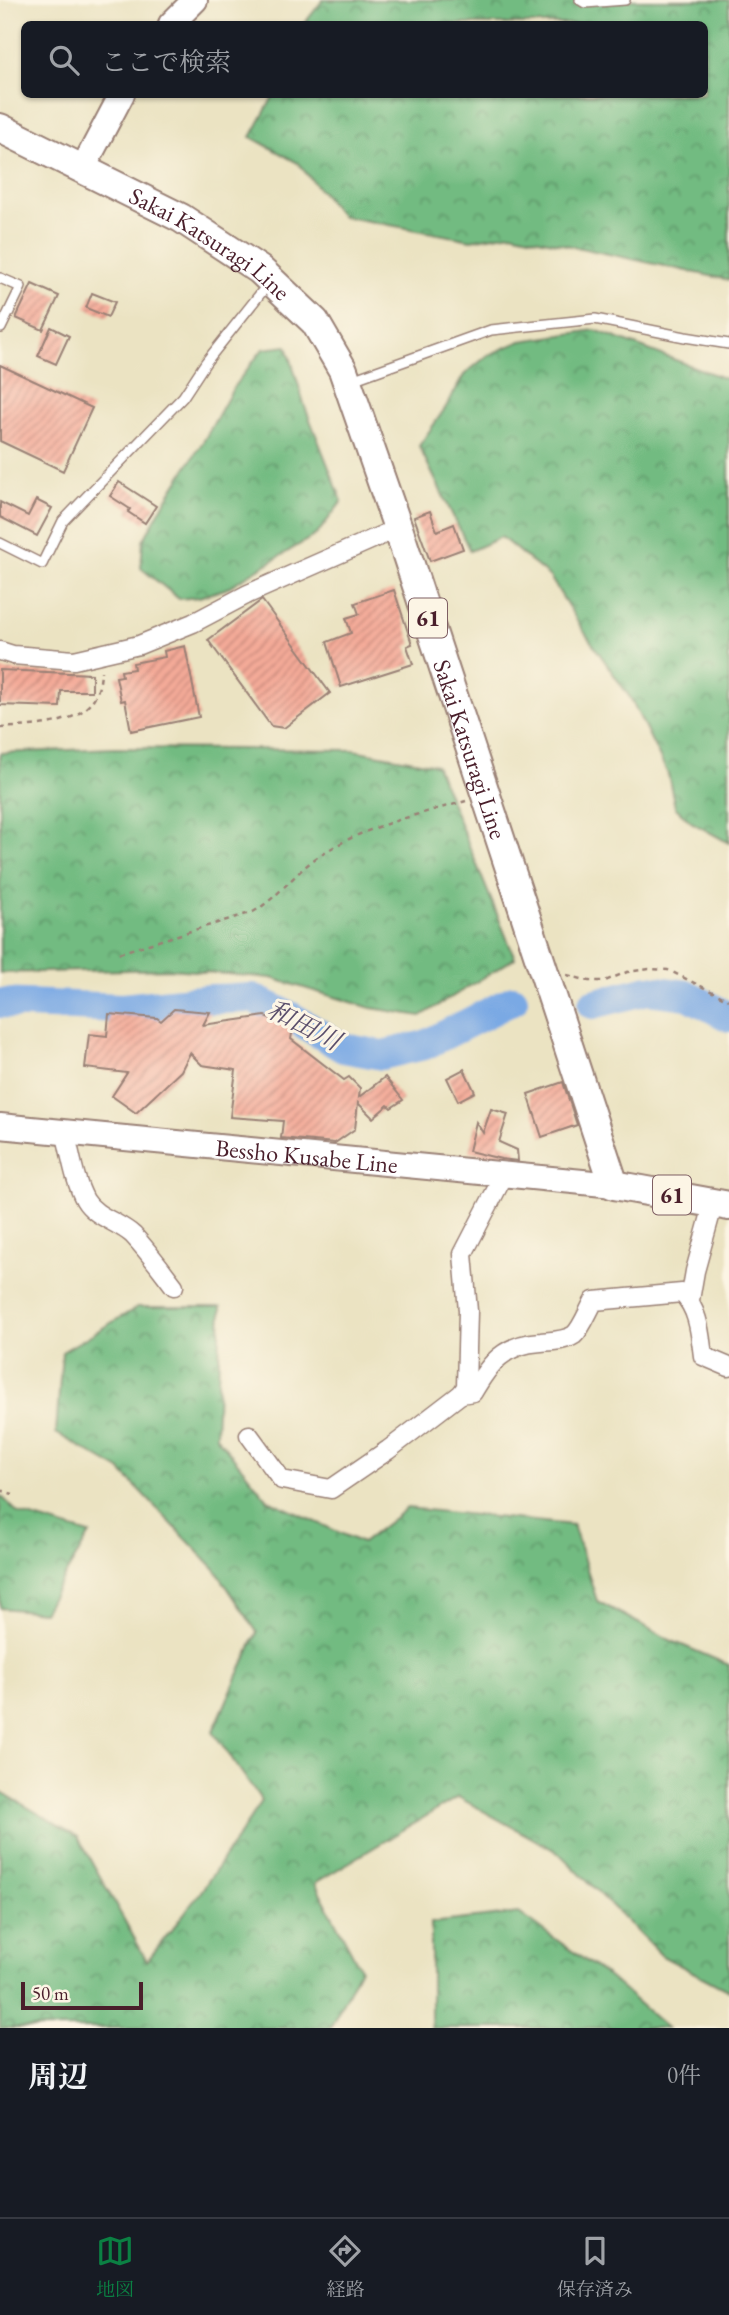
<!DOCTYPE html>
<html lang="ja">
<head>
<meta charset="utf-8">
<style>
	:root { --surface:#171b24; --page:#20242c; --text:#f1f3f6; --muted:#9ea1a6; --line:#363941; --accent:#0b8043 }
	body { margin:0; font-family:"EB Garamond","Noto Serif JP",serif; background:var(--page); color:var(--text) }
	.scale { position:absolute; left:21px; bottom:18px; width:122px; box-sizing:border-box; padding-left:7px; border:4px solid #4a1f2b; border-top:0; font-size:19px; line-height:24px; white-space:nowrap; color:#4a1f2b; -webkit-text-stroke:5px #fcf5e5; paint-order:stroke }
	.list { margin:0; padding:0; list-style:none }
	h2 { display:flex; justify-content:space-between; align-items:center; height:91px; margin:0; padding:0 28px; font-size:30px }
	h2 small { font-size:23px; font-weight:400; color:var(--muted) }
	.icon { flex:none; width:38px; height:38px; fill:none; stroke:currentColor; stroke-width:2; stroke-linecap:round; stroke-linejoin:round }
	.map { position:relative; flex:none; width:729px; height:2028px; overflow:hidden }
	.search { position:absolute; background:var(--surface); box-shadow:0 2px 5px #0004; left:21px; right:21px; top:21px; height:77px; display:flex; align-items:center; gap:18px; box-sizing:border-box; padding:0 24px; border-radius:10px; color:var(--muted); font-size:26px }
	.sheet { height:189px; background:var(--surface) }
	nav { display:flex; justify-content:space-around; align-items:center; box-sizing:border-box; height:98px; border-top:2px solid var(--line); background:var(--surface); font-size:19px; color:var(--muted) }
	nav a { display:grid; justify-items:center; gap:4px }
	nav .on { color:var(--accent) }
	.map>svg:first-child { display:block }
	.forest { fill:url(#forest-crowns); stroke:#5e6d56; stroke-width:2 }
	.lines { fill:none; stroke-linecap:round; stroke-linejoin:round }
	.river { stroke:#7aa9e4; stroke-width:30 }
	.building { fill:url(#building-hatch) }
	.lane-casing { stroke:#9a8176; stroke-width:12 }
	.street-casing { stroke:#9a8176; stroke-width:21 }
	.secondary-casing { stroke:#9a8176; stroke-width:28 }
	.primary-casing { stroke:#9a8176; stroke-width:32 }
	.path { stroke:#9a8176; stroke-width:2.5; stroke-dasharray:5 5; stroke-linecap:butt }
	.lane { stroke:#fff; stroke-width:9 }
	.street { stroke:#fff; stroke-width:18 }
	.secondary { stroke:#fff; stroke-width:24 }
	.primary { stroke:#fff; stroke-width:28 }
	.labels { text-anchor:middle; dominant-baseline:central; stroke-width:6; stroke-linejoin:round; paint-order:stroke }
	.shield { fill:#fcf5e5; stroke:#7f5f63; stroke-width:2 }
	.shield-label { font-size:23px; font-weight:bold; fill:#4a1f2b }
	.street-label { font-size:24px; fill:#4a1f2b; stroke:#fcf5e5 }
	.water-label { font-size:26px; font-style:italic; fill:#5b4f6c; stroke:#fcf5e5 }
</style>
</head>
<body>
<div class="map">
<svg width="729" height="2028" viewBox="0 0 729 2028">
	<defs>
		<pattern id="forest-crowns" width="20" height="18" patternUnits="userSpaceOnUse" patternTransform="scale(1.75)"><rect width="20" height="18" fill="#72bb81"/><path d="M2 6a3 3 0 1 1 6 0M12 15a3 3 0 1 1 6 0" fill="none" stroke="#60976a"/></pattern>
		<pattern id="building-hatch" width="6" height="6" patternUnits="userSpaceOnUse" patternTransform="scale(1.75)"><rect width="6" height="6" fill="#f4aa98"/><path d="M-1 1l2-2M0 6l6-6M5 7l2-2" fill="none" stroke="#c88a7c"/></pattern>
	</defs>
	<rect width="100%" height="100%" fill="#fcf5e5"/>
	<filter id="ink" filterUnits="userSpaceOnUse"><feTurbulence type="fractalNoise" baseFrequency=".0143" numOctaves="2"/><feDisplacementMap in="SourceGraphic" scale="14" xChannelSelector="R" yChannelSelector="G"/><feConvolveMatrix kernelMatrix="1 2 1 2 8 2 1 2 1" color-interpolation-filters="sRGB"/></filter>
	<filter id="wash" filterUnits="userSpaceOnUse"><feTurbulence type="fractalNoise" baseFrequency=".00686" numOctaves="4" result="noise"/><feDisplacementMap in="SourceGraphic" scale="28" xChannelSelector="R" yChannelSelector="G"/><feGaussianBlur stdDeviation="1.57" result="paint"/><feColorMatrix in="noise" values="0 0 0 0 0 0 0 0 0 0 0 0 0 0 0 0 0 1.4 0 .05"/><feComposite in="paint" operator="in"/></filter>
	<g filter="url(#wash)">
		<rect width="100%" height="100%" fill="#ebe3c2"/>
		<g class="forest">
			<path d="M323,0h406v280l-218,-47 -40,7 -130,-24 -43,-53 -47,-26 23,-42 430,-1v-70h-400z"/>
			<path d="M595,330l134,50v463l-38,-21 -16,-15 -7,-33 -37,-75 -48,-69 -33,-53 -49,-40 -31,14 -51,-105 27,-39 18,-32 24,-20 33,-14z"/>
			<path d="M287,346l18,61 37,94 -25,33 -92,55 -26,8 -20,2 -38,-31 2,-27 21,-38 42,-66 29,-52 28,-36z"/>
			<path d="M114,748l239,2 83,15 79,193 -94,58 -50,-8 -100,-30 -99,-9 -172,4v-220z"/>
			<path d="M138,1307h83l-5,129 52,64 94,43 45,-35 166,17 24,76 73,39 59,25v326l-67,-35 -103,-103 -101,-56 -143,86 45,85 -30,60h-330v-237l78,46 69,124 53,-68 62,-92 -49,-69 44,-100 -42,-63 -95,-99 -64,-37 6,-81z"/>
			<path d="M0,1495l18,18 72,21 -47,78 -43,-4z"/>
			<path d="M519,1913l91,65 57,50h-236v-105z"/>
		</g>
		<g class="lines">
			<g class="river">
				<path d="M0,1003l122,5 89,-9 41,-1 38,18 53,32 39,7 43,-10 88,-45"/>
				<path d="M593,1004l55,-14 40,5 41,22"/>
			</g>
		</g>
		<g id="blocks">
			<g class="building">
				<path d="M32,284l27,12 -16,34 -27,-12z"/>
				<path d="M92,293l23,9 -7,15 -22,-9z"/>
				<path d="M51,327l18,9 -13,28 -18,-8z"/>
				<path d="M0,365l92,43 -29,63 -63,-30z"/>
				<path d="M119,482l37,24 -11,17 -17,-11 2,-3 -20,-13z"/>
				<path d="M36,500l16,8 -15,28 -37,-19v-15l28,14z"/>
				<path d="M430,511l7,20 17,-7 9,25 -33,12 -16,-44z"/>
				<path d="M394,590l18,54 -5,2 6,18 -72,23 -14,-45 24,-9 -5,-15 13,-4 -4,-11z"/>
				<path d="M262,600l68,93 -46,35 -13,-2 -63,-86z"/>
				<path d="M185,646l14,71 -68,14 -6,-31 -4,1 -5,-24 6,-1 -1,-5 13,-2 -1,-6 32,-6 -1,-6z"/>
				<path d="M0,670l92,4v17h-31l-1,16 -60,-2z"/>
				<path d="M174,1009l36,3 -7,13 62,-9 28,12 -2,11 53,41 5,-3 11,11 -1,9 26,-20 18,23 -12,8 -3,-3 -15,13 -15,-15 -3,26 -20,14 -54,-5 2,-17 -53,-4 6,-47 -34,-5 -12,-12 -9,18 -45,42 -24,-17 15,-23 -42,-5 4,-34 18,2 2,-22 48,4 4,3z"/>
				<path d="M464,1069l11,23 -17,9 -11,-23z"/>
				<path d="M563,1082l14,43 -35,12 -14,-43z"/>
				<path d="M491,1109l17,5 -9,28 18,8 1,11 -17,-2 -32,-8 7,-29 7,11z"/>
			</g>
		</g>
	</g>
	<g filter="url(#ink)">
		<use href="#blocks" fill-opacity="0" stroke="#9a8176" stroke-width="2"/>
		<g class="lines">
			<defs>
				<g id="lane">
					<path d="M580,0l5,3 40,-3"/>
					<path d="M0,278l21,9 -20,41"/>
					<path d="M349,381l142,-51 104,-11 90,18 44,7"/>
					<path d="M0,543l42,21 21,-43 120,-124 23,-35 62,-78"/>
				</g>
				<g id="street">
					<path d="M0,651l13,4 61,5 65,-15 54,-22 55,-29 150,-66"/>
					<path d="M65,1132c6,22 9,48 20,68 10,17 34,22 48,35 15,16 28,34 41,51"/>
					<path d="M690,1300l5,-29 19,-69"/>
					<path d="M461,1394l12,-2c17,-29 31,-48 68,-50 10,-1 24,-1 33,-7 8,-7 14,-24 20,-34l88,-8c17,17 18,41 21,63l26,11"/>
					<path d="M249,1435l33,45 49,9 57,-39 73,-56 5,-7 2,-76 -5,-57 41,-79"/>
				</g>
				<g id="secondary">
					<path d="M171,24l24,-24"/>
					<path d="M83,168l39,-74"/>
					<path id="s1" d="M0,1126l614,59"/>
				</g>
				<g id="primary">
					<path id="s2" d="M0,128l181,90 79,52 55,52 28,48 55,158 216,657 115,21"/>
				</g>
			</defs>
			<use href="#lane" class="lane-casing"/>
			<use href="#street" class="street-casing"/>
			<use href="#secondary" class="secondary-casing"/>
			<use href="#primary" class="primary-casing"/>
			<g class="path">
				<path d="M0,728c41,-3 100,-1 101,-57"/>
				<path d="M119,953l134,-41c25,-14 41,-39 66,-56 43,-29 97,-41 147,-55"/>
				<path d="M567,975l22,6h16l22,-9 22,-3 19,1 61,30"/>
				<path d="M0,1490l13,4"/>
			</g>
			<use href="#lane" class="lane"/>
			<use href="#street" class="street"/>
			<use href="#secondary" class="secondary"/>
			<use href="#primary" class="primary"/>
		</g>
	</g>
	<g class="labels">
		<g class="shield">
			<rect x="409" y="598.5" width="38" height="39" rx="5"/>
			<rect x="653" y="1175.5" width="38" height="39" rx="5"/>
		</g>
		<g class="shield-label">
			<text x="428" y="618">61</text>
			<text x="672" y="1195">61</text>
		</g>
		<g class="street-label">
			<text stroke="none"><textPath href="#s2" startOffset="240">Sakai Katsuragi Line</textPath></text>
			<text stroke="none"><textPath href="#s2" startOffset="828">Sakai Katsuragi Line</textPath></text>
			<text stroke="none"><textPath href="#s1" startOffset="308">Bessho Kusabe Line</textPath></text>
		</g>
		<g class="water-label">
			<text transform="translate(304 1025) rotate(27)">和田川</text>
		</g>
	</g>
</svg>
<div class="scale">50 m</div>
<div class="search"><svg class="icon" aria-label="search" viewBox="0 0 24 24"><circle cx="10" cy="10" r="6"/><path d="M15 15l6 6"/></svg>ここで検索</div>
</div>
<section class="sheet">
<h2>周辺<small>0件</small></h2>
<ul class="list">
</ul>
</section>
<nav>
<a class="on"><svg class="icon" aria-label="map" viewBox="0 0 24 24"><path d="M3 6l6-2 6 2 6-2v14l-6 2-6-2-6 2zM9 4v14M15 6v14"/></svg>地図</a>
<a><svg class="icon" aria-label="directions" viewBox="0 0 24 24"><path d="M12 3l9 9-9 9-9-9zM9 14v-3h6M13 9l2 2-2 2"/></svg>経路</a>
<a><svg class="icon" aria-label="saved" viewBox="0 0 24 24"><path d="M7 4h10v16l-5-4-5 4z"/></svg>保存済み</a>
</nav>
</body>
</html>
